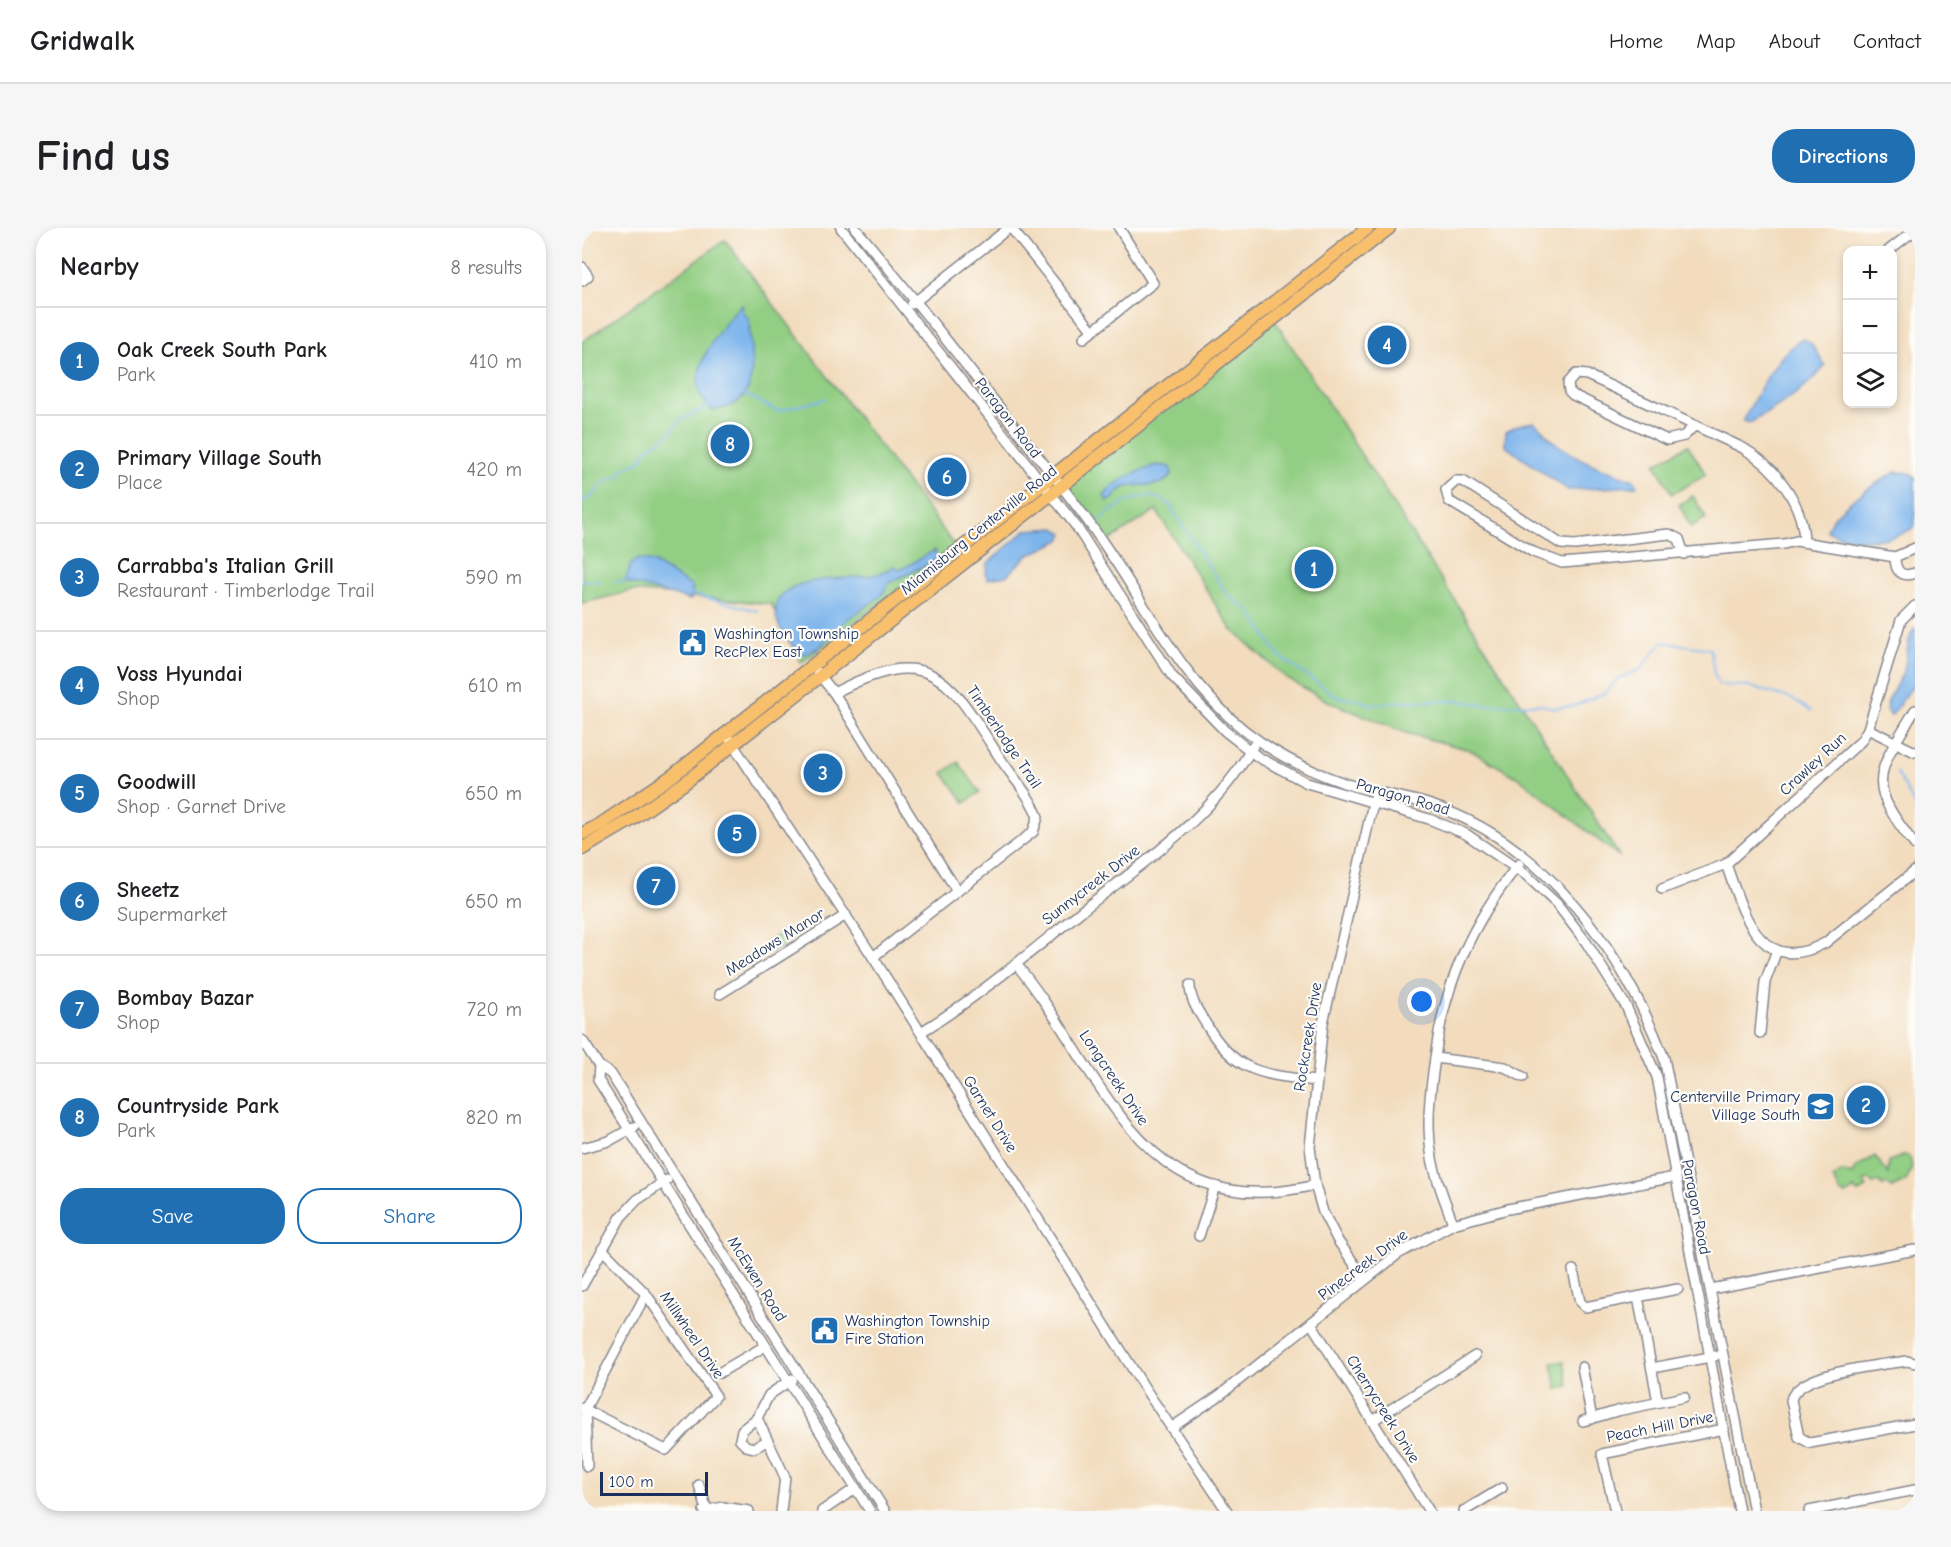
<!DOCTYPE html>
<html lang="en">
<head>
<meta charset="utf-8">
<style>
	:root { --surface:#fff; --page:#f6f6f6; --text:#202124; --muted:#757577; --line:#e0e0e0; --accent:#1f6fb2 }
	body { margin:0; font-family:"Comic Neue",sans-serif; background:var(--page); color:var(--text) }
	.controls { position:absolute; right:18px; top:18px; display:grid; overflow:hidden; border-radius:12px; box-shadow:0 3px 9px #0003 }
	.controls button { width:54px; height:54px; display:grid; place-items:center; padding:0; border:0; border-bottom:2px solid var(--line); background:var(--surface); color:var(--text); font:30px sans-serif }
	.scale { position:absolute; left:18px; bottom:15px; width:108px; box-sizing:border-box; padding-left:6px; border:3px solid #1b2f5e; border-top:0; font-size:16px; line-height:21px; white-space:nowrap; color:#1b2f5e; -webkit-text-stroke:4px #fdfcf7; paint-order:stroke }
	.you { position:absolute; left:840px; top:774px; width:21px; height:21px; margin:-15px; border:4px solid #fff; border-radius:50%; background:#1a73e8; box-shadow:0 0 0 9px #1a73e833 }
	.badge { display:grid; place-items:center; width:39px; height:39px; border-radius:50%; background:var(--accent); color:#fff; font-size:20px; font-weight:700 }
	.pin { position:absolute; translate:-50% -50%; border:3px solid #fff; box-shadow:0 2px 6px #0006 }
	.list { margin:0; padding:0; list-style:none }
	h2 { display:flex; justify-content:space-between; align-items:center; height:78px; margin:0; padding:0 24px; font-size:26px }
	h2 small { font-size:20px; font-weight:400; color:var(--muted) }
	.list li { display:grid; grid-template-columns:39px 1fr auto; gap:18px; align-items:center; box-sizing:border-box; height:108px; padding:0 24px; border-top:2px solid var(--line) }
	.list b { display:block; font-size:22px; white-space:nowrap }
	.list p { margin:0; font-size:20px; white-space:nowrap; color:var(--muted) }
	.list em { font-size:20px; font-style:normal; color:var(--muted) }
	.actions { display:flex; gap:12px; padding:18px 24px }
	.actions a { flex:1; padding:14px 0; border:2px solid var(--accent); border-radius:24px; text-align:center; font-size:21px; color:var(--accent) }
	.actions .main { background:var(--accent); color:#fff }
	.icon { flex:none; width:33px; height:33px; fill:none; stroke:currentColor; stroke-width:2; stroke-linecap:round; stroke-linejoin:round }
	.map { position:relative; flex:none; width:1333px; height:1283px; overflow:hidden; border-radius:24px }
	header { display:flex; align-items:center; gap:36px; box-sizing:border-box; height:84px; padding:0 30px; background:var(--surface); border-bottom:2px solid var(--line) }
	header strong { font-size:28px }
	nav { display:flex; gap:33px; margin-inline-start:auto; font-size:21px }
	.intro { display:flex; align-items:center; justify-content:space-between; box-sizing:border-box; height:144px; padding:0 36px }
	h1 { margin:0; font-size:42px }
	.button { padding:15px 27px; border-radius:24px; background:var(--accent); color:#fff; font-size:21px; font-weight:700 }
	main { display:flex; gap:36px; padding:0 36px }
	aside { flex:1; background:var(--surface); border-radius:24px; box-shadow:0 3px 9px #0003 }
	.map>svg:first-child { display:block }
	.green { fill:#92ce83; stroke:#567e70; stroke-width:1.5 }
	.water { fill:#7cb4ec; stroke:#4c72a5; stroke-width:1.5 }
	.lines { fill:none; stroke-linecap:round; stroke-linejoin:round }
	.stream { stroke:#7cb4ec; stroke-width:2 }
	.minor-casing { stroke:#86868e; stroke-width:12 }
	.major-casing { stroke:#86868e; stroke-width:15 }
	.minor { stroke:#fff; stroke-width:9 }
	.major { stroke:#f8bf6c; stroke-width:12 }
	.labels { text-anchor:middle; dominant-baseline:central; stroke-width:4.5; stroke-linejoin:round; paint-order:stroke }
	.street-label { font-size:16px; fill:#1b2f5e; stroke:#fdfcf7 }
	.poi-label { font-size:16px; fill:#1b2f5e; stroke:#fdfcf7; text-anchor:start }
</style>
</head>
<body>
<header>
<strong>Gridwalk</strong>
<nav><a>Home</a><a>Map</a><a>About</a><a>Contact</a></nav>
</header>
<div class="intro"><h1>Find us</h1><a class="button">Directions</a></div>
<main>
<aside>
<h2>Nearby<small>8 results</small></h2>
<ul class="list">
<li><span class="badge">1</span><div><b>Oak Creek South Park</b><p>Park</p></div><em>410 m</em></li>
<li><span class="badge">2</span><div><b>Primary Village South</b><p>Place</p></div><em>420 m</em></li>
<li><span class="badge">3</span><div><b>Carrabba's Italian Grill</b><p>Restaurant · Timberlodge Trail</p></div><em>590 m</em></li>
<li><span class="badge">4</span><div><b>Voss Hyundai</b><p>Shop</p></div><em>610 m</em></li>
<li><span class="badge">5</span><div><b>Goodwill</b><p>Shop · Garnet Drive</p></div><em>650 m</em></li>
<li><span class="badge">6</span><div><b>Sheetz</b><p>Supermarket</p></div><em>650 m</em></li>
<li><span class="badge">7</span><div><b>Bombay Bazar</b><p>Shop</p></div><em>720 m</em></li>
<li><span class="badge">8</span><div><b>Countryside Park</b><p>Park</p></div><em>820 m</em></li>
</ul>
<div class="actions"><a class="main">Save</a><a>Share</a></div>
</aside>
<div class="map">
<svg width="1333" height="1283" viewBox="0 0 1333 1283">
	<rect width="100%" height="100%" fill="#fdfcf7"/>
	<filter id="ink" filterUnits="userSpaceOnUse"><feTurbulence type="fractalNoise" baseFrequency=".0167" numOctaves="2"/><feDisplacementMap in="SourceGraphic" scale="12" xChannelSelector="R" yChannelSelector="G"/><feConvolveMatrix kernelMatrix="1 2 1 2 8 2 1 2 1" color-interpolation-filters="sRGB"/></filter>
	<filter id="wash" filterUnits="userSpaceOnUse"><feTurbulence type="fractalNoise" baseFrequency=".008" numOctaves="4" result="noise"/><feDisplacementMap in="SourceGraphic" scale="24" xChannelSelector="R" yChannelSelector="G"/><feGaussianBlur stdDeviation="1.35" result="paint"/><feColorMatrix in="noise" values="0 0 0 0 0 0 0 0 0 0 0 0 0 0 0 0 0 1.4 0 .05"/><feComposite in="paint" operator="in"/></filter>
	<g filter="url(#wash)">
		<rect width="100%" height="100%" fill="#f2dcbd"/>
		<g class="green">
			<path d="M143,12l230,306 -154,117 -30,-59 -138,-13 -51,12v-261z"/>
			<path d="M692,91l346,538 -98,-77 -52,-30 -64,-17 -79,-32 -41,-23 -55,-49 -75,-119 -52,34 -44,-58z"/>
			<path d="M1106,217l18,30 -34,19 -17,-30z"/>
			<path d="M1111,268l13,22 -15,9 -12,-22z"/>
			<path d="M376,534l22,30 -15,11 -22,-30z"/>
			<path d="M198,706l7,11 -16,9 -7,-11z"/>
			<path d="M1323,927l5,2 2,11 -6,13 -14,7 -4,-4 -6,2 -3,-4 -6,2 -4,-5 -5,3 3,6 -10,5 -3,-4 -8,6 -6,-3 -7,-14 9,-6 10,3 3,-7 20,-12 13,18 1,-13z"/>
			<path d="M982,1133l5,25 -12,3 -5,-26z"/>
		</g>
		<g class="water">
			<path d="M159,76l2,9 6,6c0,38 18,86 -37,91 -36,-30 7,-80 29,-106z"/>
			<path d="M1222,111l7,4 14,22c-17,24 -50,43 -75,58l-7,-2c12,-23 37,-74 61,-82z"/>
			<path d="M952,194c9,7 14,16 23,22 23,17 50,27 77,36l3,6 -69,4 -63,-44 1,-15 12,-6z"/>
			<path d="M574,237l14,2 2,7c-15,23 -47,-1 -59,25l-6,2 -3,-5c12,-17 33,-23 52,-31z"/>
			<path d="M1314,244l14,1 5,4v49c-21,18 -65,17 -88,5 3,-20 52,-50 69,-59z"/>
			<path d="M473,300l9,5 -3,7 -34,16 -21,20 -18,3 -2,-3 1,-12 39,-34z"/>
			<path d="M353,322l3,9 -49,24 -8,13 -33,23 -30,29 -17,8c-7,-9 -17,-19 -22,-30 -22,-54 66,-45 95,-51 7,-1 14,-6 21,-9l5,4z"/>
			<path d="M56,331l15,3 40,25 -2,13 -66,-18 6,-18z"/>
			<path d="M1333,400v55l-24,33 -5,-6c1,-14 13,-26 18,-40 4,-13 2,-32 11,-42z"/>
		</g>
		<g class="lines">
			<g class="stream">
				<path d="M161,165l34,18 48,-12"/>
				<path d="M0,280l1,-8 7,-2 16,-18 12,-3 7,-9 16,-7 5,-11 22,-15 12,-14 29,-16"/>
				<path d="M518,292c18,-16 46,-34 69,-16l59,92 21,14 29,45 59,42 22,3 13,5 34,-4h55l21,4 57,-1 14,4 21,-2 31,-13 13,-14 23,-10 21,-27 48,7c4,13 1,24 9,36l29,1 45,13 18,12"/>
				<path d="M0,352l19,2"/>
				<path d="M34,354l12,-1"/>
				<path d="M109,366l67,17"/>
				<path d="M1315,545l18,33"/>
			</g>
		</g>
	</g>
	<g filter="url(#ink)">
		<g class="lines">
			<defs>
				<g id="minor">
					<path d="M259,0l235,298 96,150 53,55 33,26 49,26 122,36 37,15 60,41 31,29 29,38 40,64 31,71 82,434"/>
					<path d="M273,0c55,64 106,131 158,197 28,36 58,71 84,109 48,67 81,143 147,196 29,23 65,41 100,53 29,10 59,13 87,22 113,37 192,146 233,253l90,453"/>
					<path d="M429,0l81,102"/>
					<path d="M1307,22l26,-20"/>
					<path d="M0,39l6,9 -6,5"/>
					<path d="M330,76l97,-76"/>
					<path d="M502,110l69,-55 -34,-55"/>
					<path d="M1112,198l-10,10 -17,4 -94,-45 -4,-4 -1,-8 8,-9 11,1 156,73c33,19 60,55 61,93"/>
					<path d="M1333,320l-20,9c0,14 6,21 20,16"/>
					<path d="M1102,326l-5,-15 -10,-5 -94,11 -14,-1 -98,-63h-7l-10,9 3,11 84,51 29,11 222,-19 12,-3 99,16"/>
					<path d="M235,444l17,21 123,198"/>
					<path d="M252,465c96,-51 114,-16 164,62 12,19 32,40 40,62l-5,15 -160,125"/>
					<path d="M1333,482c-39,65 -50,72 0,135"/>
					<path d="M1286,501l47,23"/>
					<path d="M144,506l147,223 271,430 83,124"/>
					<path d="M1144,636c17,48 33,114 99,79l90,-72"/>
					<path d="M1080,661l64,-25 135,-123 7,-12 33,-109 14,-14"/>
					<path d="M434,736c89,107 122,264 299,221"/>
					<path d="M608,757c0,15 8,26 16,39 30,50 56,50 110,57"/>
					<path d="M138,766l126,-79"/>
					<path d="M339,804c56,-34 107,-78 158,-119 63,-50 134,-95 174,-167"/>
					<path d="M1178,805l5,-51 12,-32"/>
					<path d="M0,812l17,26 12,8 274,437"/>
					<path d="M853,830l70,9 18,10"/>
					<path d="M17,838l-1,14 272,431"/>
					<path d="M0,920l27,-7 25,-14"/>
					<path d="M871,996c-7,-22 -17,-43 -21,-66 -6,-34 -2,-66 3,-100 9,-74 37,-136 84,-194"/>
					<path d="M617,1008l16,-50"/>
					<path d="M991,1042l7,32 5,5 93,-18"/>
					<path d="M783,1051l-27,-38 -15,-29 -8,-27 -5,-38 13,-124 51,-224"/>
					<path d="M0,1058l39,-69 16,-17 30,-20"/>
					<path d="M1129,1061l204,-39"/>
					<path d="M1056,1069l20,105"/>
					<path d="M729,1095l118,188"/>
					<path d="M1333,1135l-8,-2c-26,4 -110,11 -116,39l8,37 11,6 105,-19"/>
					<path d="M1000,1139l10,52"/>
					<path d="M1070,1140l63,-12"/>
					<path d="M137,1145l46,-27"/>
					<path d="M0,1180l84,42 50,-54 -70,-102 -44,-45"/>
					<path d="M175,1190l-15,12 -2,10 6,6 8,2 13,-7"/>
					<path d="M790,1193l103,-65"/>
					<path d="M1001,1193l34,-10 67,-14"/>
					<path d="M589,1200l49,-33 178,-141 55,-30 55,-15 167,-32"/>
					<path d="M5,1238l-2,-57 61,-115"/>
					<path d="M117,1257l8,25"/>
					<path d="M122,1283l19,-4 26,4"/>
					<path d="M199,1283l4,-34 -28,-59 12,-23 23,-16"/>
					<path d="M240,1283l34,-23"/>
					<path d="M882,1283l38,-23"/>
					<path d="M1033,1283l-13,-57 122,-25"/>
					<path d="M1227,1283l106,-21"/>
				</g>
				<g id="major">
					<path d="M0,606l19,-10 71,-48 696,-548"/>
					<path d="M0,621l49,-29 52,-36 706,-556"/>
				</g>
			</defs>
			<use href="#minor" class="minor-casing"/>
			<use href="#major" class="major-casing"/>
			<use href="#minor" class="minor"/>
			<use href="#major" class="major"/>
		</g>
	</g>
	<defs>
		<symbol id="civic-square" viewBox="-11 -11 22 22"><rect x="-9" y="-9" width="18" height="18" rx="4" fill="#1f6fb2" stroke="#fdfcf7"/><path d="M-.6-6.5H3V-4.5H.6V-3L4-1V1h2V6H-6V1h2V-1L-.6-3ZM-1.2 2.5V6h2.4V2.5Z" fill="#fff"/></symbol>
		<symbol id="school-square" viewBox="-11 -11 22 22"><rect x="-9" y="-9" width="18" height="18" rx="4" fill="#1f6fb2" stroke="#fdfcf7"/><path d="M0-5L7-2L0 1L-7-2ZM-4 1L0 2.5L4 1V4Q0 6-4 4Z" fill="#fff"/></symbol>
	</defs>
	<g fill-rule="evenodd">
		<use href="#civic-square" x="94" y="398" width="33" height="33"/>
		<use href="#school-square" x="1222" y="862" width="33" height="33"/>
		<use href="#civic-square" x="226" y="1086" width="33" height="33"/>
	</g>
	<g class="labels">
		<g class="street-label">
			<text transform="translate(426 190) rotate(52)">Paragon Road</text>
			<text transform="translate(397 302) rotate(-39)">Miamisburg Centerville Road</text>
			<text transform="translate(422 509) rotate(56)">Timberlodge Trail</text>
			<text transform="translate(1231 536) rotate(-43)">Crawley Run</text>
			<text transform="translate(821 569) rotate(16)">Paragon Road</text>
			<text transform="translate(509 657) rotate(-38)">Sunnycreek Drive</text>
			<text transform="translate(193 714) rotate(-32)">Meadows Manor</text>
			<text transform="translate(726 809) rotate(-81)">Rockcreek Drive</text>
			<text transform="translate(532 850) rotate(56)">Longcreek Drive</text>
			<text transform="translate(408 886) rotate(58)">Garnet Drive</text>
			<text transform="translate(1114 979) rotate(79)">Paragon Road</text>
			<text transform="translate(781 1037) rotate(-37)">Pinecreek Drive</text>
			<text transform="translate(175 1051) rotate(58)">McEwen Road</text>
			<text transform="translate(110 1107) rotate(56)">Millwheel Drive</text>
			<text transform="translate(801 1181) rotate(58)">Cherrycreek Drive</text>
			<text transform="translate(1078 1199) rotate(-11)">Peach Hill Drive</text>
		</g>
		<g class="poi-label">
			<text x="132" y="406">Washington Township<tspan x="132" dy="18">RecPlex East</tspan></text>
			<text x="1218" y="869" text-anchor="end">Centerville Primary<tspan x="1218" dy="18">Village South</tspan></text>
			<text x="263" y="1093">Washington Township<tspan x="263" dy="18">Fire Station</tspan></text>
		</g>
	</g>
</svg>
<div class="controls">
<button>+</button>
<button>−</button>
<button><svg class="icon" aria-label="layers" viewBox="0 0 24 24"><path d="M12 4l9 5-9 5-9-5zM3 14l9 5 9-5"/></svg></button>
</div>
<div class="scale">100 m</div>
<div class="you"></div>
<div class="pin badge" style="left:732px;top:341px">1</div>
<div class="pin badge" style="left:1284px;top:877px">2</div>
<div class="pin badge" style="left:241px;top:545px">3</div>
<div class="pin badge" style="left:805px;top:117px">4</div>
<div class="pin badge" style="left:155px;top:606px">5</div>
<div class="pin badge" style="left:365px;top:249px">6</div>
<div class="pin badge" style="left:74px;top:658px">7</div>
<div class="pin badge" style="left:148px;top:216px">8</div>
</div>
</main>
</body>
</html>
